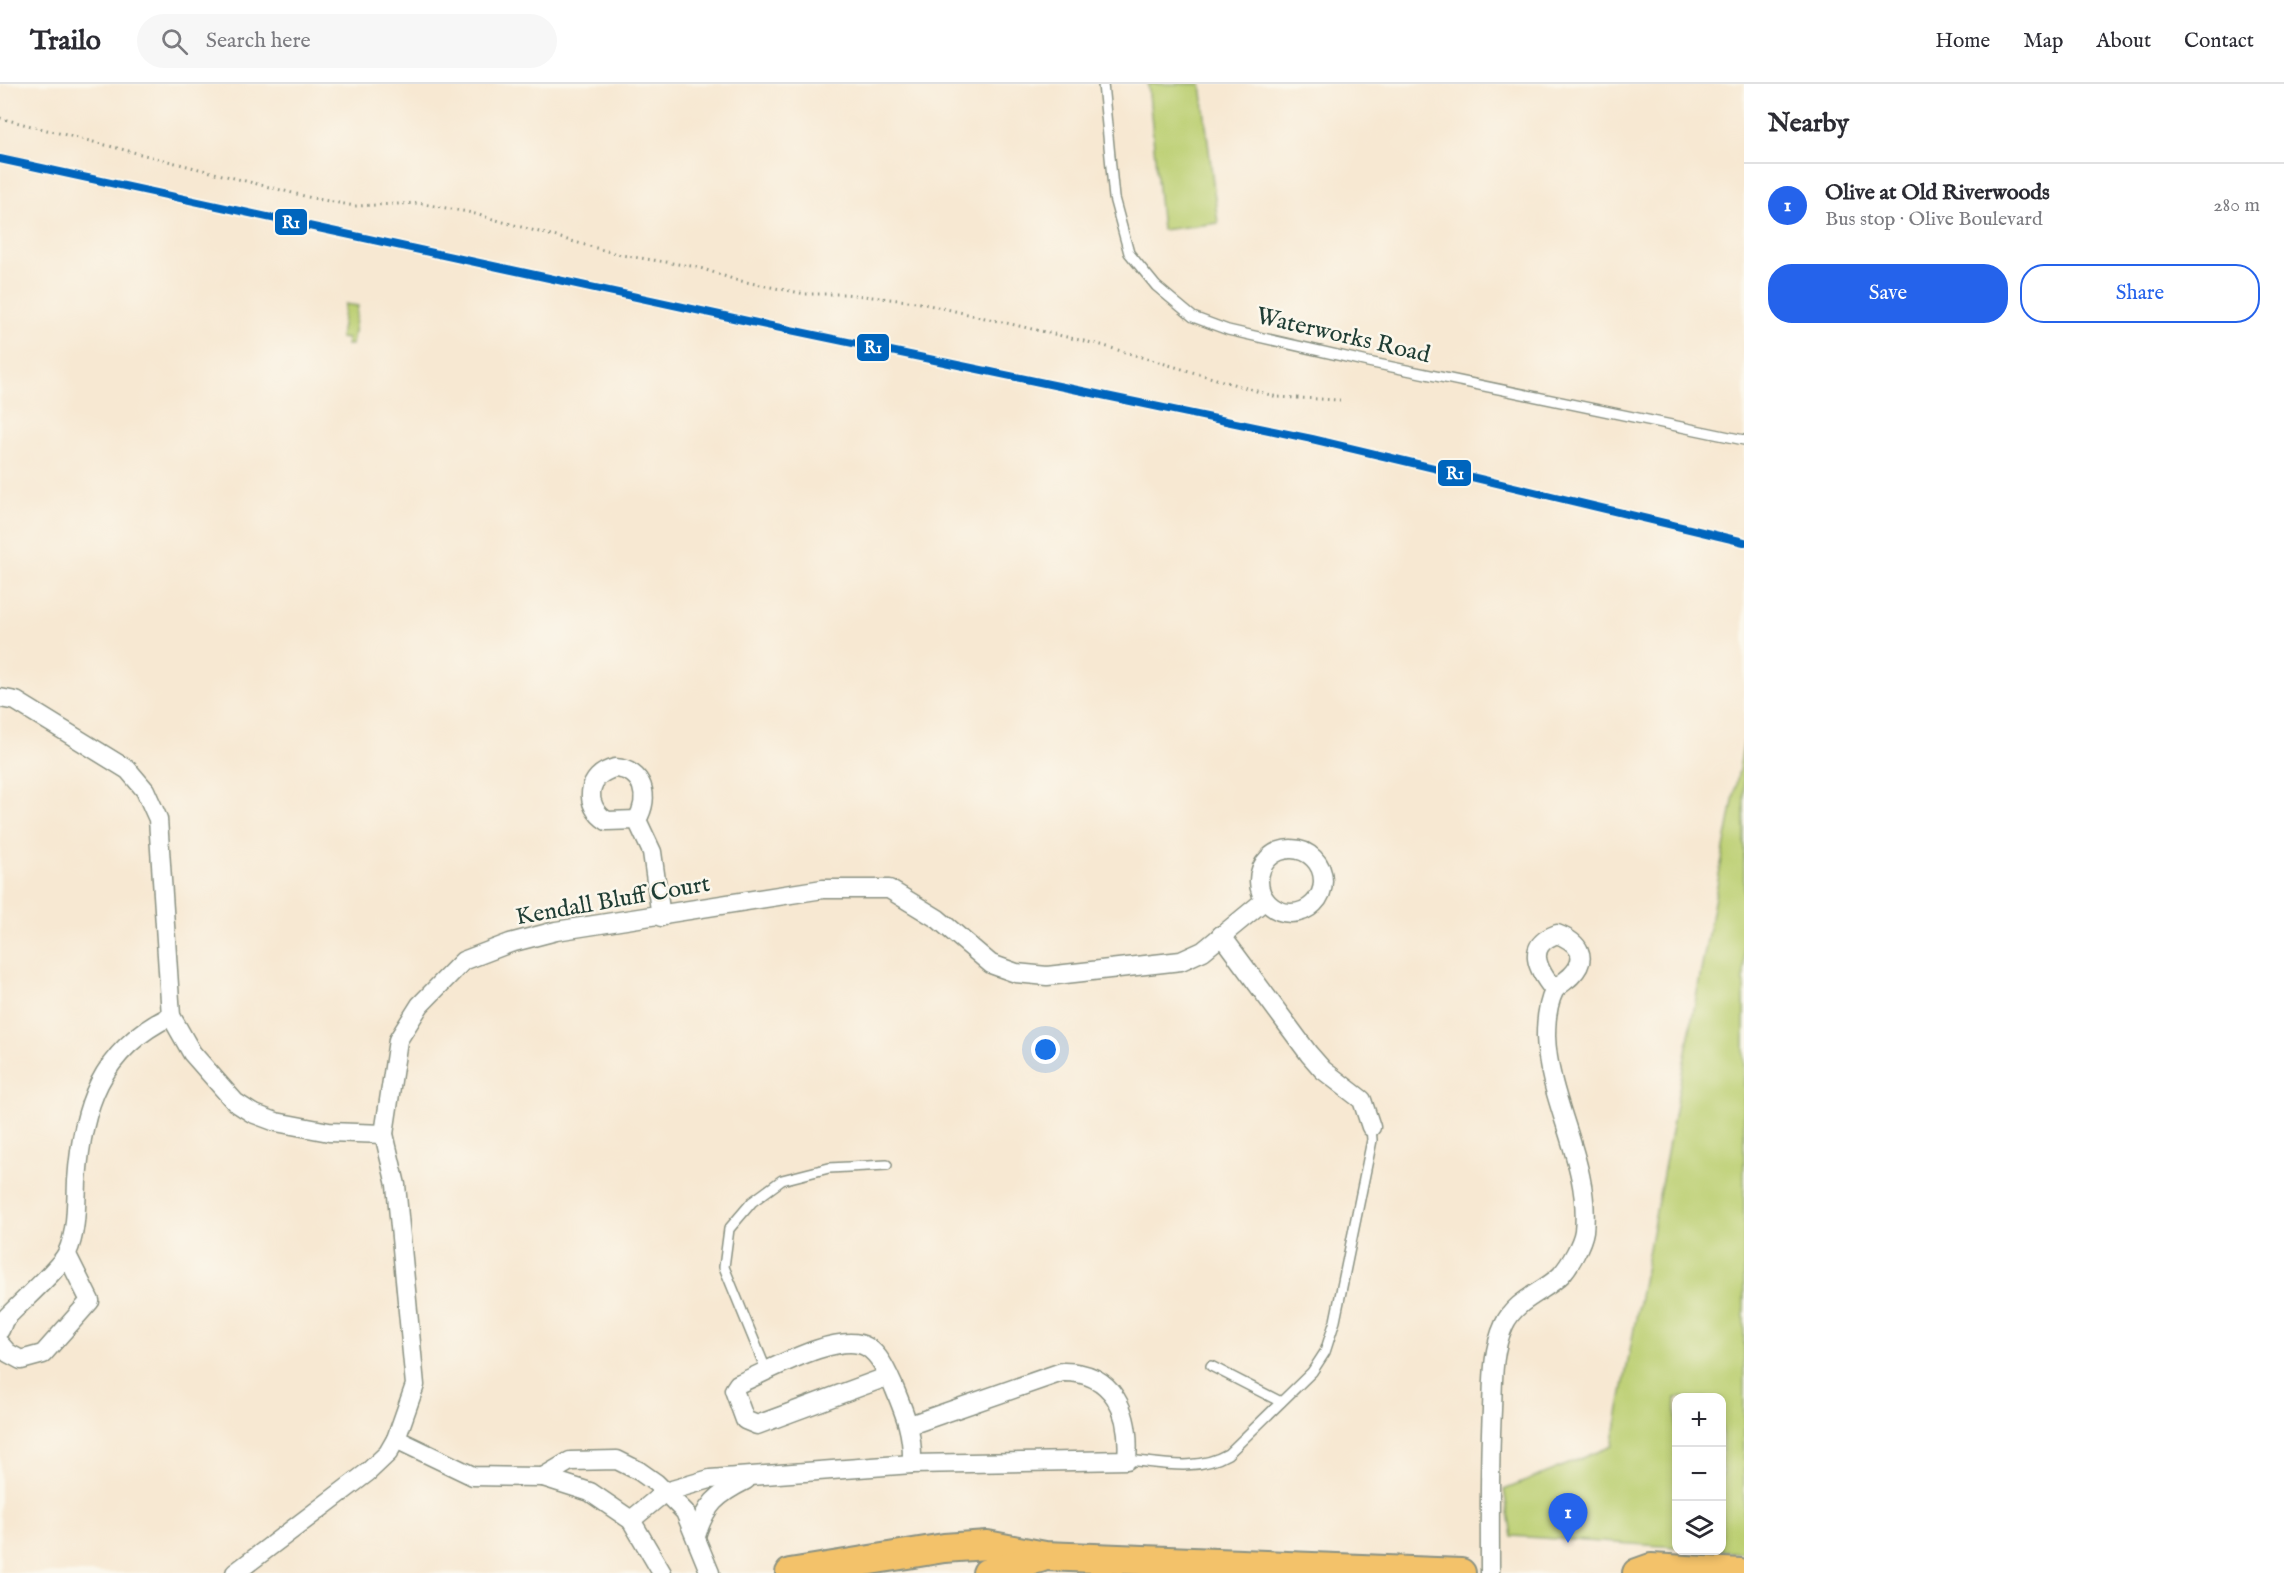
<!DOCTYPE html>
<html lang="en">
<head>
<meta charset="utf-8">
<style>
	:root { --surface:#fff; --page:#f7f7f7; --text:#2b2b33; --muted:#7c7c81; --line:#e1e1e2; --accent:#2563eb }
	body { margin:0; font-family:"IM FELL English",serif; background:var(--page); color:var(--text) }
	.controls { position:absolute; right:18px; bottom:18px; display:grid; overflow:hidden; border-radius:12px; box-shadow:0 3px 9px #0003 }
	.controls button { width:54px; height:54px; display:grid; place-items:center; padding:0; border:0; border-bottom:2px solid var(--line); background:var(--surface); color:var(--text); font:30px sans-serif }
	.you { position:absolute; left:1046px; top:966px; width:21px; height:21px; margin:-15px; border:4px solid #fff; border-radius:50%; background:#1a73e8; box-shadow:0 0 0 9px #1a73e833 }
	.badge { display:grid; place-items:center; width:39px; height:39px; border-radius:50%; background:var(--accent); color:#fff; font-size:20px; font-weight:700 }
	.pin { position:absolute; translate:-50% -50px; filter:drop-shadow(0 2px 3px #0008) }
	.pin::after { content:''; position:absolute; top:32px; width:21px; height:18px; background:inherit; clip-path:polygon(0 0,100% 0,50% 100%) }
	.list { margin:0; padding:0; list-style:none }
	h2 { display:flex; justify-content:space-between; align-items:center; height:78px; margin:0; padding:0 24px; font-size:26px }
	h2 small { font-size:20px; font-weight:400; color:var(--muted) }
	.list li { display:grid; grid-template-columns:39px 1fr auto; gap:18px; align-items:center; box-sizing:border-box; height:84px; padding:0 24px; border-top:2px solid var(--line) }
	.list b { display:block; font-size:22px; white-space:nowrap }
	.list p { margin:0; font-size:20px; white-space:nowrap; color:var(--muted) }
	.list em { font-size:20px; font-style:normal; color:var(--muted) }
	.actions { display:flex; gap:12px; padding:18px 24px }
	.actions a { flex:1; padding:14px 0; border:2px solid var(--accent); border-radius:24px; text-align:center; font-size:21px; color:var(--accent) }
	.actions .main { background:var(--accent); color:#fff }
	.icon { flex:none; width:33px; height:33px; fill:none; stroke:currentColor; stroke-width:2; stroke-linecap:round; stroke-linejoin:round }
	.map { position:relative; flex:none; width:1744px; height:1489px; overflow:hidden }
	header { display:flex; align-items:center; gap:36px; box-sizing:border-box; height:84px; padding:0 30px; background:var(--surface); border-bottom:2px solid var(--line) }
	header strong { font-size:28px }
	nav { display:flex; gap:33px; margin-inline-start:auto; font-size:21px }
	.search { width:420px; height:54px; background:var(--page); display:flex; align-items:center; gap:15px; box-sizing:border-box; padding:0 21px; border-radius:33px; color:var(--muted); font-size:22px }
	main { display:flex }
	aside { flex:1; background:var(--surface) }
	.map>svg:first-child { display:block }
	.green { fill:#bccf72; stroke:#6e8653; stroke-width:1.5 }
	.lines { fill:none; stroke-linecap:round; stroke-linejoin:round }
	.service-casing { stroke:#8b9283; stroke-width:12 }
	.minor-casing { stroke:#8b9283; stroke-width:21 }
	.primary-casing { stroke:#8b9283; stroke-width:32 }
	.path { stroke:#8b9283; stroke-width:3; stroke-dasharray:1.5 4.5; stroke-linecap:butt }
	.service { stroke:#fff; stroke-width:9 }
	.minor { stroke:#fff; stroke-width:18 }
	.primary { stroke:#f3c26a; stroke-width:28 }
	.rail-1-casing { stroke:#fbf7ec; stroke-width:12 }
	.rail-1 { stroke:#0065bd; stroke-width:8 }
	.labels { text-anchor:middle; dominant-baseline:central; stroke-width:5; stroke-linejoin:round; paint-order:stroke }
	.street-label { font-size:24px; fill:#1f3d34; stroke:#fbf7ec }
	.line-badge { stroke:#fbf7ec; stroke-width:2 }
	.badge-label { font-size:16px; text-anchor:middle; font-weight:bold; fill:#fff }
</style>
</head>
<body>
<header>
<strong>Trailo</strong>
<div class="search"><svg class="icon" aria-label="search" viewBox="0 0 24 24"><circle cx="10" cy="10" r="6"/><path d="M15 15l6 6"/></svg>Search here</div>
<nav><a>Home</a><a>Map</a><a>About</a><a>Contact</a></nav>
</header>
<main>
<div class="map">
<svg width="1744" height="1489" viewBox="0 0 1744 1489">
	<rect width="100%" height="100%" fill="#fbf7ec"/>
	<filter id="ink" filterUnits="userSpaceOnUse"><feTurbulence type="fractalNoise" baseFrequency=".0167" numOctaves="2"/><feDisplacementMap in="SourceGraphic" scale="12" xChannelSelector="R" yChannelSelector="G"/><feConvolveMatrix kernelMatrix="1 2 1 2 8 2 1 2 1" color-interpolation-filters="sRGB"/></filter>
	<filter id="wash" filterUnits="userSpaceOnUse"><feTurbulence type="fractalNoise" baseFrequency=".008" numOctaves="4" result="noise"/><feDisplacementMap in="SourceGraphic" scale="24" xChannelSelector="R" yChannelSelector="G"/><feGaussianBlur stdDeviation="1.35" result="paint"/><feColorMatrix in="noise" values="0 0 0 0 0 0 0 0 0 0 0 0 0 0 0 0 0 1.4 0 .05"/><feComposite in="paint" operator="in"/></filter>
	<g filter="url(#wash)">
		<rect width="100%" height="100%" fill="#f7e8d2"/>
		<g class="green">
			<path d="M1148,0h53l17,139 -56,7z"/>
			<path d="M345,220l13,2 -6,39h-5v-6l-7,-1z"/>
			<path d="M1744,658v811l-28,-2 6,-1v-152h-46v149l-164,-11 -8,-46 108,-44z"/>
		</g>
	</g>
	<g filter="url(#ink)">
		<g class="lines">
			<defs>
				<g id="service">
					<path d="M1103,0l11,114 15,55 27,33 37,31 35,13 140,32 376,78"/>
					<path d="M1211,1282l70,36"/>
					<path d="M767,1288l-43,-105 5,-38 23,-27 30,-22 47,-12 58,-3"/>
					<path d="M1127,1376c34,3 70,12 101,-6l84,-82 13,-20 10,-31 37,-181 -1,-13"/>
				</g>
				<g id="minor">
					<path d="M0,614l16,3 112,69 17,20 13,29 13,197 21,37 43,49 17,11 24,9 53,10 55,2"/>
					<path d="M615,684c29,2 35,29 22,52l-30,1c-24,-15 -21,-46 8,-53z"/>
					<path d="M637,736l15,32 9,65"/>
					<circle cx="1291" cy="797" r="32"/>
					<path d="M1221,851l88,119 14,16 39,30 9,27"/>
					<path d="M0,1246l4,-10c13,-14 57,-53 63,-67 10,-21 9,-49 10,-72 5,-74 23,-131 94,-165"/>
					<path d="M0,1260l8,9 13,7 22,-6 47,-53 -23,-46"/>
					<path d="M889,1292l-132,49 -12,-5 -11,-30 4,-6c29,-12 101,-54 129,-37 13,8 20,25 26,38 12,29 20,47 19,79"/>
					<path d="M396,1355l77,37 70,1"/>
					<path d="M631,1436l34,-28 45,-13 202,-15 215,-4c4,-47 -13,-89 -65,-88l-152,53"/>
					<path d="M696,1452c10,-32 20,-41 50,-56"/>
					<path d="M235,1489l133,-101 20,-19 8,-14 19,-54 -19,-200 -12,-51 14,-94 22,-35 43,-44 47,-18 46,-12 267,-42h66l49,30 53,45 25,9 31,3 134,-15 22,-10 62,-51"/>
					<path d="M662,1489l-31,-53 -41,-28 -47,-15 27,-16 47,-1 22,11 17,12 29,29 25,61"/>
					<path d="M1490,1489c0,-54 -1,-109 2,-163 1,-28 0,-59 12,-85 11,-25 40,-33 57,-50 9,-10 21,-31 23,-44 7,-67 -36,-129 -38,-195 0,-14 2,-33 8,-45 3,-5 12,-10 17,-15 19,-19 7,-34 -14,-42 -33,12 -19,36 -3,56"/>
				</g>
				<g id="primary">
					<path d="M790,1489l154,-25 43,-3 58,11 416,17"/>
					<path d="M987,1489l53,-15"/>
					<path d="M1637,1489l14,-5 90,5"/>
				</g>
			</defs>
			<use href="#service" class="service-casing"/>
			<use href="#minor" class="minor-casing"/>
			<use href="#primary" class="primary-casing"/>
			<path class="path" d="M0,34l312,80 43,8 63,-3 50,9 153,43 76,12 39,13 69,14h41l70,8 185,43 176,52 63,3"/>
			<use href="#service" class="service"/>
			<use href="#minor" class="minor"/>
			<use href="#primary" class="primary"/>
			<defs>
				<path id="rail-1" d="M0,75l752,163 560,117 432,103"/>
			</defs>
			<use href="#rail-1" class="rail-1-casing"/>
			<use href="#rail-1" class="rail-1"/>
		</g>
	</g>
	<g class="labels">
		<g class="street-label">
			<text transform="translate(1343 252) rotate(13)">Waterworks Road</text>
			<text transform="translate(613 817) rotate(-10)">Kendall Bluff Court</text>
		</g>
	</g>
	<g class="line-badge">
		<rect x="274" y="124" width="34" height="28" rx="6" fill="#0065bd"/>
		<rect x="856" y="249" width="34" height="29" rx="6" fill="#0065bd"/>
		<rect x="1437" y="375" width="35" height="28" rx="6" fill="#0065bd"/>
	</g>
	<g class="badge-label">
		<text x="291" y="144">R1</text>
		<text x="873" y="269">R1</text>
		<text x="1455" y="395">R1</text>
	</g>
</svg>
<div class="controls">
<button>+</button>
<button>−</button>
<button><svg class="icon" aria-label="layers" viewBox="0 0 24 24"><path d="M12 4l9 5-9 5-9-5zM3 14l9 5 9-5"/></svg></button>
</div>
<div class="you"></div>
<div class="pin badge" style="left:1568px;top:1459px">1</div>
</div>
<aside>
<h2>Nearby<small></small></h2>
<ul class="list">
<li><span class="badge">1</span><div><b>Olive at Old Riverwoods</b><p>Bus stop · Olive Boulevard</p></div><em>280 m</em></li>
</ul>
<div class="actions"><a class="main">Save</a><a>Share</a></div>
</aside>
</main>
</body>
</html>
